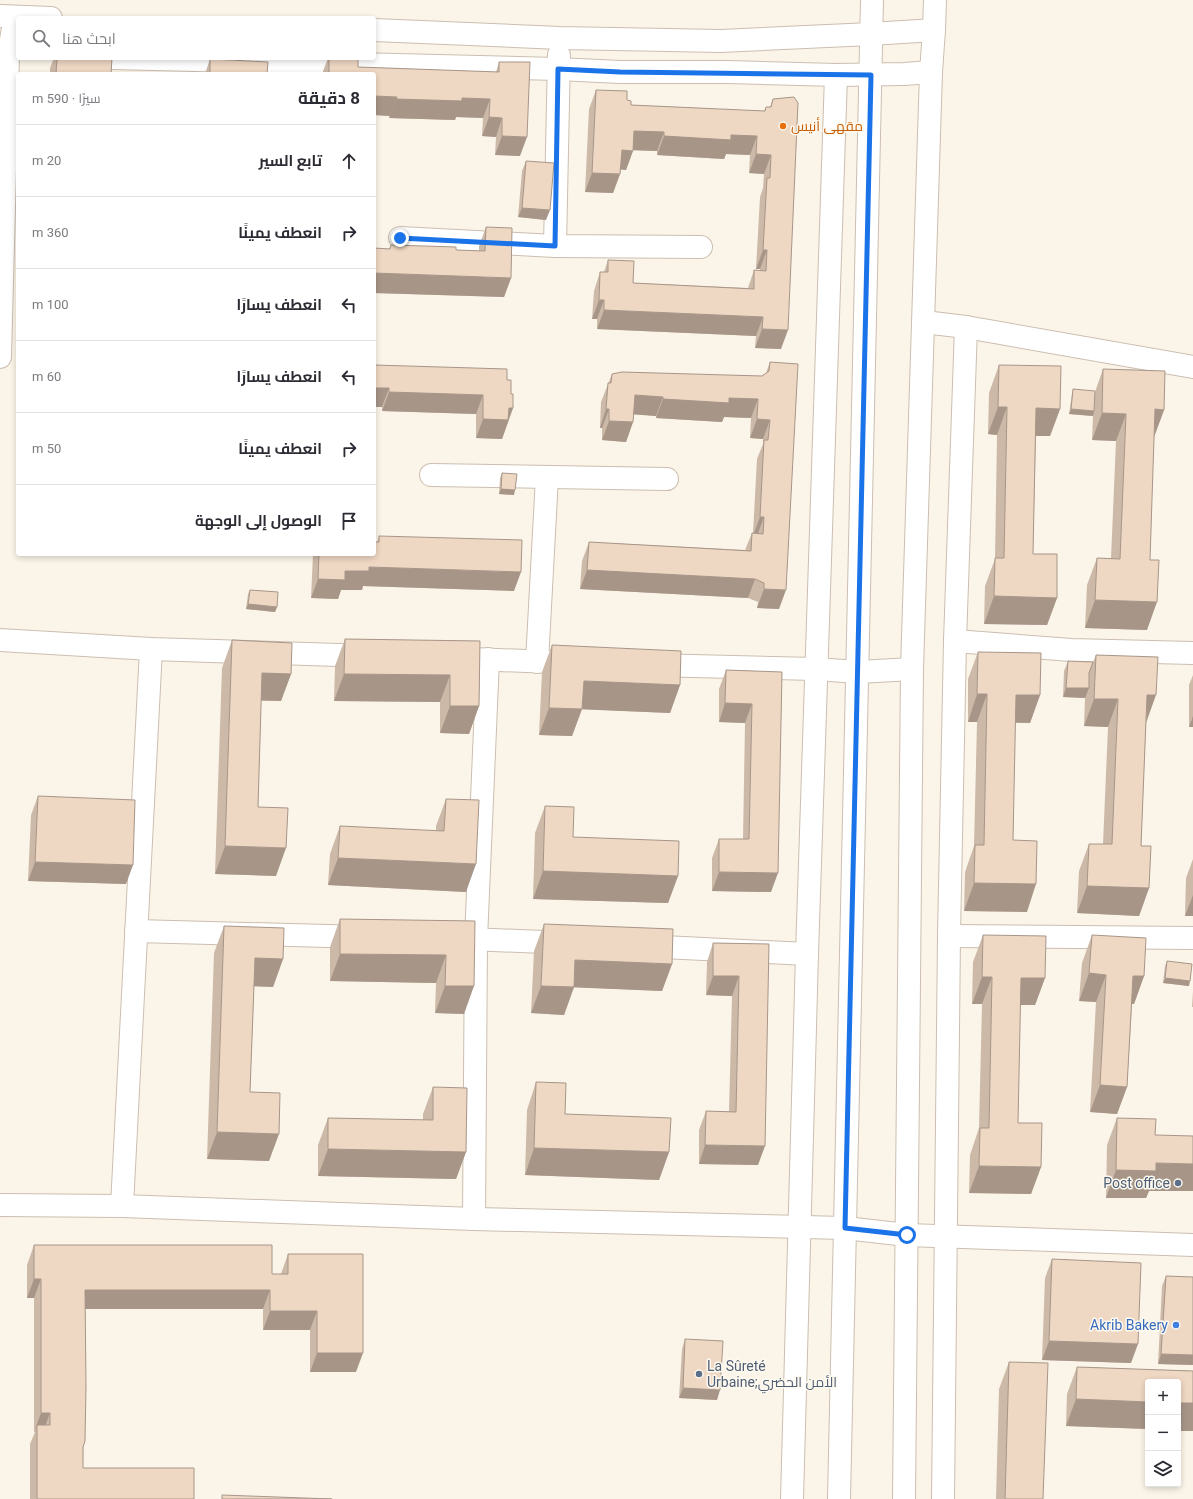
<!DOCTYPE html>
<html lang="ar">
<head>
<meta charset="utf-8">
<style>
	:root { --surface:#fff; --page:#f2f2f3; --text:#2b2b33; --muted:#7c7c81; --line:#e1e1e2 }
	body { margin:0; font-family:Roboto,Cairo,sans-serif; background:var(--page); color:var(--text); direction:rtl }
	.controls { position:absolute; right:12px; bottom:12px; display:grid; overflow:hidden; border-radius:4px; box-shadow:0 2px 6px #0003 }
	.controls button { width:36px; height:36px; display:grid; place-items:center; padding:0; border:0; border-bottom:1px solid var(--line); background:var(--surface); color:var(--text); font:20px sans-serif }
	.stop { position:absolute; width:12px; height:12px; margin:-9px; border:3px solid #1a73e8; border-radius:50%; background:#fff }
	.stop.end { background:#1a73e8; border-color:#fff; box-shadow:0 1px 4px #0008 }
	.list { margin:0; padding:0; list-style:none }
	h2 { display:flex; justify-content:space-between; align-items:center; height:52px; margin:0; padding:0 16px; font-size:17px }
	h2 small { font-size:13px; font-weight:400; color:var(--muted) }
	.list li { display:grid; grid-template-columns:26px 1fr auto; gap:12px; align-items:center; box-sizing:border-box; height:72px; padding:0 16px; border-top:1px solid var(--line) }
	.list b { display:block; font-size:15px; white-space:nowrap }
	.list em { font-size:13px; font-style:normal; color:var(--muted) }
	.icon { flex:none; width:22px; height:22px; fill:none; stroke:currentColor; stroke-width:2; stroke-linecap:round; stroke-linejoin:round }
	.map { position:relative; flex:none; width:1193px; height:1499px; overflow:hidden; direction:ltr }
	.search { position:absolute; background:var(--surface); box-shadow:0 2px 6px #0003; left:16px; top:16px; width:360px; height:44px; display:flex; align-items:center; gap:10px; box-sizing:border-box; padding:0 14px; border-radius:4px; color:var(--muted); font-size:15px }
	.panel { position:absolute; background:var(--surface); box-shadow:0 2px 6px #0003; left:16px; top:72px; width:360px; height:484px; border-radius:4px; direction:rtl }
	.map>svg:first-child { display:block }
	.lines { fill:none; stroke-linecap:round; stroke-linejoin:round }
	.minor-casing { stroke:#ccbeb0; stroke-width:24 }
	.minor { stroke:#fff; stroke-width:22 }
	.wall { fill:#cdb9a8 }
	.shaded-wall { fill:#a79688 }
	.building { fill:#eed7c3; stroke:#a79688 }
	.route { stroke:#1a73e8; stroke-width:5 }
	.food-dot { fill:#e8710a; stroke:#fef9ef; stroke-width:1.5 }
	.service-dot { fill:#5c6f8a; stroke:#fef9ef; stroke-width:1.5 }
	.shop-dot { fill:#3f7fe0; stroke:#fef9ef; stroke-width:1.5 }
	.labels { text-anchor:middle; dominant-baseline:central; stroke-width:3; stroke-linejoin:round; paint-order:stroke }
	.food-label { font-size:14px; fill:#c56008; stroke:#fef9ef; text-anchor:start }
	.service-label { font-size:14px; fill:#4e5e75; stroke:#fef9ef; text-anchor:end }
	.shop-label { font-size:14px; fill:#366cbe; stroke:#fef9ef; text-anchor:end }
</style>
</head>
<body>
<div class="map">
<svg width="1193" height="1499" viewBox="0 0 1193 1499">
	<rect width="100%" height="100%" fill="#fbf5e9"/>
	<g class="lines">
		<defs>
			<g id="minor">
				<path d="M1,16l50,2"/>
				<path d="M374,30l186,8 161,3 150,-7 63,-4"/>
				<path d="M112,58l446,11 62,3h107l109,3 68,-1 27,-2"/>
				<path d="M400,238l155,8 146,1"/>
				<path d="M555,246l4,-191"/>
				<path d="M924,322l42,5 227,40"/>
				<path d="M0,357l8,-300 7,-40"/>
				<path d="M431,475l236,4"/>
				<path d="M0,640l151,9 218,7"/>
				<path d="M955,641l116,9 122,3"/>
				<path d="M449,658l126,5"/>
				<path d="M537,662l10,-185"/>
				<path d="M651,665l165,4 42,3 54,-3"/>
				<path d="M136,931l229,6"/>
				<path d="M949,936l244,2"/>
				<path d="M445,938l122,5"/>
				<path d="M643,946l164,8"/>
				<path d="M0,1205l122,1 352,13 371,9 62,7 286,10"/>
				<path d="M122,1206l29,-557"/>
				<path d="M474,1219l2,-280 12,-280"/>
				<path d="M792,1499l15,-545 29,-879"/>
				<path d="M839,1499l33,-1499"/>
				<path d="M904,1499l8,-830 19,-597 3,-42 1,-30"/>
				<path d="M943,1499l6,-563 6,-295 11,-314"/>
			</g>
		</defs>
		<use href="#minor" class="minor-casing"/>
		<use href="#minor" class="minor"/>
	</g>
	<g class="wall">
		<path d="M54,58h58l-1,16h-61v-6z"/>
		<path d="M328,58h30v9l138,5 3,-10 21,94 -25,-1 1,-18 -14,-1 1,-18 -27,-1 -1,3 -66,-2 1,-2 -16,-1v-41h-52z"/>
		<path d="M210,59l57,15h-62z"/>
		<path d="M596,90l31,10 4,5 133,6 2,-4h4l3,-8 8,250 -26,-1 1,-12 -159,-7v-10h-5l2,-28 6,-19h4l4,-12 25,23 115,5 6,-18 6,1v-2h-4l4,-72 3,-9 1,-14 -15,-1 1,-18 -24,-1 -2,5 -67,-4v-4l-24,-1 -7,20 -5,-1 -1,5 -7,19 -28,-1 4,-83z"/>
		<path d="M526,161l20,59 -28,-3 4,-46z"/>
		<path d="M486,227l25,51 -7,19 -130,-4v-45l15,1 2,-4 65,5 23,1v-5z"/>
		<path d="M770,362l9,247 -22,-1 1,-6 -10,-4 -168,-9 2,-28 7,-19 156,8 7,-17h1l4,-74 6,-15v-5l-13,-1 1,-20 -27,-1 -2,5 -66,-4v-2l-22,-2 -1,8 -7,20 -24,-2v-12h-2l1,-26 11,-28 150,2 4,-3z"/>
		<path d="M374,365l133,15 4,14 2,14 -11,31 -26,-1v-24l-94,-3v-4h-8z"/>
		<path d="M999,365l61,44 -10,27h-14l-3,118 24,44 -10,27 -63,-1 1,-38 10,-27 2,-124 -9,-1 1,-41z"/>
		<path d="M1103,369l61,41 -10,27 -7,193 -62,-2 2,-43 10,-27h14l5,-117 -24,-1 1,-24 -24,-2 3,-20 1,-5 22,3z"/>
		<path d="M502,473l12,22 -15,-1 1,-16z"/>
		<path d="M379,536l135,55 -151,-5 -1,4h-21l-3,9 -27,-1 2,-44h61z"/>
		<path d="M250,590l27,17 -2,5 -29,-3 2,-15z"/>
		<path d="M345,639l135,2 -1,65 -10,28 -29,-1v-31l-106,-1 1,-35z"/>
		<path d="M232,640l59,34 -10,27h-20l-3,106 18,69 -61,-2 7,-206z"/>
		<path d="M552,645l128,40 -10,28 -88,-4 -10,27 -33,-1 3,-63z"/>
		<path d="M978,652l62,43 -10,28h-15l-2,117 14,72 -63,-1 1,-39 9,-26 3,-124h-9v-43z"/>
		<path d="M1096,655l50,68 -5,123 8,42 -10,28 -62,-3 2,-42 10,-27h14l5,-117 -24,-1 1,-28 -22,-1 1,-26 4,-10 25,1z"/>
		<path d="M726,670l56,2 -11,220 -59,-1v-33l7,-19h24l2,-116 -26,-1v-33z"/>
		<path d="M1193,675v52h-4v-42z"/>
		<path d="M38,796l88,88 -98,-3 3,-66z"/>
		<path d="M446,799l20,93 -138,-7 2,-31 10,-28 96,5v-5z"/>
		<path d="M545,806l28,31 105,39 -10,27 -135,-4 2,-66z"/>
		<path d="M1193,859v57h-8l1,-38z"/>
		<path d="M340,919l135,2 -11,93 -29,-1 1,-30 -106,-2v-34z"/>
		<path d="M544,924l128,40 -10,27 -88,-4 -10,28 -33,-2 3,-62z"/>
		<path d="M224,926l59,33 -10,28 -19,-1 -4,106 19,69 -62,-2 7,-206z"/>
		<path d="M983,935l62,43 -10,27h-15l-2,118 23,44 -10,27 -62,-1 1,-38 9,-27 3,-124h-10l1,-42z"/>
		<path d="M1092,935l52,41 -10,28h-2l-5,83 -10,27 -27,-2 6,-110 -17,-1 3,-38z"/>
		<path d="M713,943l56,1 -11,221 -59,-1v-34l7,-19h23l3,-115 -26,-1 1,-33z"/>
		<path d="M1167,961l22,25 -26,-3 2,-17z"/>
		<path d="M1193,991v16h-1z"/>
		<path d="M536,1082l29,32 104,38 -10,28 -134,-5 2,-65z"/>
		<path d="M433,1087l33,65 -10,27 -138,-3v-31l10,-27 95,2v-6z"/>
		<path d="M1117,1118l32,73 -3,7h-40l1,-53z"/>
		<path d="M34,1245l238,29h9l7,-20 68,118h-46v-42h-47v-21h-178l-2,159 111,31h-164v-55l5,-12h-1v-134h-7v-33z"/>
		<path d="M1052,1259l79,104 -89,-3 3,-82z"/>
		<path d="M1166,1276l27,1v88l-35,-1 4,-78z"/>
		<path d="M685,1339l32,61 -38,-2 3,-49z"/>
		<path d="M1009,1362l34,137h-47l3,-110z"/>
		<path d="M1077,1367l116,4v60h-15l-30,-49v47l-82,-3 1,-32z"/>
	</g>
	<g class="shaded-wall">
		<path d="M374,96l23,1 -7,19 -16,-1z"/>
		<path d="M462,98l28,1 -7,19 -27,-1 -1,3 -66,-2 7,-19z"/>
		<path d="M489,117l13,1 -6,19 -14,-1z"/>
		<path d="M634,131l30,1 -7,19 -30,-1z"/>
		<path d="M731,135l26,1 -7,19 -24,-1 -2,5 -67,-4 7,-19z"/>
		<path d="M502,136l25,1 -7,19 -25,-1z"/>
		<path d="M622,150l11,1 -7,19 -11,-1z"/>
		<path d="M756,154l15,1 -7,19 -15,-1z"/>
		<path d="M592,173l28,1 -7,19 -28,-1z"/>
		<path d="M522,208l28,2 -4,10 -28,-3z"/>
		<path d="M763,250h4l-7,19h-4z"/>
		<path d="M374,273l137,5 -7,19 -130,-4z"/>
		<path d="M599,300h5l-7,19h-5z"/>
		<path d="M604,310l159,7 -7,19 -159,-7z"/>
		<path d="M762,329l26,1 -7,19 -26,-1z"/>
		<path d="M374,388h15l-7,19h-8z"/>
		<path d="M389,392l94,3 -7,19 -94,-3z"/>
		<path d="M635,395l28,2 -7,19 -28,-2z"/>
		<path d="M729,398l29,1 -7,19 -27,-1 -2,5 -66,-4 7,-19z"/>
		<path d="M998,407h9l-10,28 -9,-1z"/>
		<path d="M509,408h4l-11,31 -26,-1 7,-19z"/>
		<path d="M1036,408l24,1 -10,27h-24z"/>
		<path d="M606,409h3l-7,19h-2z"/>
		<path d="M1071,409l23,2 -1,5 -24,-2z"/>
		<path d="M1155,409l9,1 -10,27z"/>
		<path d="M1102,413l24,1 -10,27 -24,-1z"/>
		<path d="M757,419l13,1 -7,19 -13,-1z"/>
		<path d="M609,421l24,1 -7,20 -24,-2z"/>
		<path d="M501,489l14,1 -1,5 -15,-1z"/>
		<path d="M760,517h4l-7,19h-4z"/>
		<path d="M369,567l152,5 -7,19 -151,-5 -1,4h-21l-3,9 -27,-1 7,-19 27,-8z"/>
		<path d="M587,570l168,9 -7,19 -168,-9z"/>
		<path d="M764,589l22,1 -7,19 -22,-1z"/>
		<path d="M994,596l63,2 -10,27 -63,-1z"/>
		<path d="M1095,600l62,2 -10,28 -62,-2z"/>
		<path d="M248,604l29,3 -2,5 -29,-3z"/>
		<path d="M262,673l29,1 -10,27 -29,-1z"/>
		<path d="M344,674l106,1 -10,27 -106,-1z"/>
		<path d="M584,681l96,4 -10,28 -96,-4z"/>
		<path d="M1066,688h23l-4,10 -22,-1z"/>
		<path d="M977,694h10l-10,28h-9z"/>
		<path d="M1016,695h24l-10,28 -24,-1z"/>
		<path d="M1147,695h9l-10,28z"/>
		<path d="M1094,699h24l-10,28 -24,-1z"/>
		<path d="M725,703l27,1 -7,19 -26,-1z"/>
		<path d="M450,706h29l-10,28 -29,-1z"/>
		<path d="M549,708l33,1 -10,27 -33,-1z"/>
		<path d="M1193,716v11h-4z"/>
		<path d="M225,846l61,2 -10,28 -61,-2z"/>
		<path d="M338,858l138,6 -10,28 -138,-7z"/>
		<path d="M35,862l98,3 -7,19 -98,-3z"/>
		<path d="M543,871l135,5 -10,27 -135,-4z"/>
		<path d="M719,872l59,1 -7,19 -59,-1z"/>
		<path d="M974,883l62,1 -9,28 -63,-1z"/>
		<path d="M1087,886l62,2 -10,28 -62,-3z"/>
		<path d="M1193,895v21h-8z"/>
		<path d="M340,954l106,1 -10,28 -106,-2z"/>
		<path d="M255,958l28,1 -10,28 -28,-1z"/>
		<path d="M575,960l97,4 -10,27 -97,-4z"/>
		<path d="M1089,973l17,2 -10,27 -17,-1z"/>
		<path d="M713,976h26l-7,20 -26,-1z"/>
		<path d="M1133,976h11l-10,28 -11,-1z"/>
		<path d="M982,977h10l-10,27h-10z"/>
		<path d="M1021,978h24l-10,27h-24z"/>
		<path d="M1165,978l25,3 -1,5 -26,-3z"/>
		<path d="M445,986h29l-10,28 -29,-1z"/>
		<path d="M541,986l33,1 -10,28 -33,-2z"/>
		<path d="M1100,1085l27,2 -10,27 -27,-2z"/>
		<path d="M217,1132l62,2 -10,27 -62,-2z"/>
		<path d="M705,1145l60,1 -7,19 -59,-1z"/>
		<path d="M534,1148l135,4 -10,28 -134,-5z"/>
		<path d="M328,1149l138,3 -10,27 -138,-3z"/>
		<path d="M1156,1163l37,1v27h-44l-3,7h-40l10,-28z"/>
		<path d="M979,1166l62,1 -10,27 -62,-1z"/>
		<path d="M34,1279h7l-7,19h-7z"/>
		<path d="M85,1290h185l-7,19h-185z"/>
		<path d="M270,1311h47l-7,19h-47z"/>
		<path d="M1049,1341l89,3 -7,19 -89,-3z"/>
		<path d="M317,1353h46l-7,19h-46z"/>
		<path d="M1161,1354l32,1v10l-35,-1z"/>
		<path d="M683,1388l37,2 -3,10 -38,-2z"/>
		<path d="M1076,1399l72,3v27l-82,-3z"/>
		<rect x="1178" y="1403" width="15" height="28"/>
		<path d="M41,1413h9l-7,19 -6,-7 -3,7z"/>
	</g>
	<g class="building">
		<path d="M57,58h55l-1,16h-55z"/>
		<path d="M329,58h29v9l141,5v-10h31l-3,75 -25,-1v-18l-13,-1 1,-18 -28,-1v3l-66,-2 1,-2 -23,-1v-22h-45z"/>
		<path d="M210,59l58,3 -1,12h-57z"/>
		<path d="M596,90l31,1v9l4,1v4l134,6 1,-4h5l2,-8 21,-2 4,6 -10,227 -26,-1 1,-12 -159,-7v-10h-5l1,-28h8v-12l26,1 -1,22 121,6v-19l12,1 1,-21h-4l4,-72h3l1,-23 -15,-1 1,-18 -26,-1v5l-67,-4v-4l-30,-1 -1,20 -11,-1 -2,24 -28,-1z"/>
		<path d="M526,161l28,2 -4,47 -28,-2z"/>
		<path d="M486,227l26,1 -1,50 -137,-5v-25l16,1 1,-4 65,2v3l29,1z"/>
		<path d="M770,362l28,2 -12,226 -22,-1v-6l-9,-4 -168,-9 2,-28 162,9 1,-18 11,1 1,-17h-4l4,-77h4l2,-20 -13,-1 1,-20 -29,-1v5l-66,-4v-2l-28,-2 -2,27 -24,-1v-12h-3l2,-26h3l1,-9 10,-2 140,4 7,-5z"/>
		<path d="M374,365l133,4v11h4v14h2v14h-4l-1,12 -25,-1v-24l-94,-3v-4h-15z"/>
		<path d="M999,365l62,1 -1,43 -24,-1 -3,146h24v44l-63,-2 1,-38h9l3,-151h-9z"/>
		<path d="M1103,369l62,2 -1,39 -9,-1 -5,151h9l-2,42 -62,-2 2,-42 23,1 6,-145 -24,-1z"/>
		<path d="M1073,389l22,2 -1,20 -23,-2z"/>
		<path d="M502,473l15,1 -2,16 -14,-1z"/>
		<path d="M379,536l143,4 -1,32 -152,-5v4h-24v9l-27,-1 1,-25h55v-12h5z"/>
		<path d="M250,590l28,2 -1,15 -29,-3z"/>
		<path d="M345,639l135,2 -1,65h-29v-31l-106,-1z"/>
		<path d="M232,640l60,3 -1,31 -29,-1 -4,134 30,1 -2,40 -61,-2z"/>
		<path d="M552,645l129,6 -1,34 -96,-4 -2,28 -33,-1z"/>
		<path d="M978,652l63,1 -1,42h-24l-3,145 24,1 -1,43 -62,-1 1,-38h9l3,-151h-10z"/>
		<path d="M1096,655l62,2 -2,38h-9l-6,151h10l-2,42 -62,-2 2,-42h23l6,-145h-24z"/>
		<path d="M1068,661l25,1 -4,11v15h-23z"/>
		<path d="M726,670l56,2 -4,201 -59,-1v-33h30l3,-135 -27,-1z"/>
		<path d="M38,796l97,4 -2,65 -98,-3z"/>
		<path d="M446,799l33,1 -3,64 -138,-6 2,-32 104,5z"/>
		<path d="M545,806l29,1 -1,30 106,4 -1,35 -135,-5z"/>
		<path d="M340,919l135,2 -1,65h-29l1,-31 -106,-1z"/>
		<path d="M544,924l129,5 -1,35 -97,-4 -1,27 -33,-1z"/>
		<path d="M224,926l60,2 -1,31 -28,-1 -5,134 30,1 -1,41 -62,-2z"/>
		<path d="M983,935l63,1 -1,42h-24l-3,145h24l-1,44 -62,-1 1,-38h9l3,-151h-10z"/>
		<path d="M1092,935l54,3 -2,38h-11l-6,111 -27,-2 6,-110 -17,-2z"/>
		<path d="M713,943l56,1 -4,202 -60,-1 1,-34 30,1 3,-136h-26z"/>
		<path d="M1167,961l25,3 -2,17 -25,-3z"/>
		<path d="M536,1082l30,1 -1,31 106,4 -2,34 -135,-4z"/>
		<path d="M433,1087l34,1 -1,64 -138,-3v-31l105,2z"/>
		<path d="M1117,1118l39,1 -1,16 38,1v28l-37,-1v8l-40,-1z"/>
		<path d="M34,1245h238v29h16v-20h75v99h-46v-42h-47v-21h-185l1,96 -1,55 -2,6v21h111v31h-157v-74h13v-12h-9v-134h-7z"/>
		<path d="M1052,1259l89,4 -3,81 -89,-3z"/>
		<path d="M1166,1276l27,1v78l-32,-1z"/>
		<path d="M685,1339l38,2 -3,49 -37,-2z"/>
		<path d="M1009,1362l39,1 -5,136h-38z"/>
		<path d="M1077,1367l116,4v32h-15v-21h-30v20l-72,-3z"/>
		<path d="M222,1495l110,4h-110z"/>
	</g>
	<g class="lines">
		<path class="route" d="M400,238l155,8 3,-177 62,3 251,3 -26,1153 62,7"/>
	</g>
	<circle class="food-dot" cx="783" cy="126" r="4"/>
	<g class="service-dot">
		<circle cx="1178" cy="1183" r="4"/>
		<circle cx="699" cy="1374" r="4"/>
	</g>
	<circle class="shop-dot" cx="1176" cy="1325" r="4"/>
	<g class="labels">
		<g class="food-label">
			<text x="791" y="126">مقهى أنيس</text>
		</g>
		<g class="service-label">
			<text x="1170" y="1183">Post office</text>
			<text x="707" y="1366" text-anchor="start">La Sûreté<tspan x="707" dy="16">Urbaine;الأمن الحضري</tspan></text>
		</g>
		<g class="shop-label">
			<text x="1168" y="1325">Akrib Bakery</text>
		</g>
	</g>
</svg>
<div class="controls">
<button>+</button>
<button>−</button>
<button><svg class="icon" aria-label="layers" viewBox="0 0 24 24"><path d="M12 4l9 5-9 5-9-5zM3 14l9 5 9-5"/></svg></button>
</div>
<div class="stop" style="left:907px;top:1235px"></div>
<div class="stop end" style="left:400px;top:238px"></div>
<div class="search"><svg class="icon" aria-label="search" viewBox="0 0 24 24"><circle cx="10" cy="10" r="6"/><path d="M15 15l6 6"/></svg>ابحث هنا</div>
<section class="panel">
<h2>8 دقيقة<small>سيرًا · 590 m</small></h2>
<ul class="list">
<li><svg class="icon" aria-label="ahead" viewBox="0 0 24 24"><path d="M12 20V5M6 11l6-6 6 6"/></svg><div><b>تابع السير</b></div><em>20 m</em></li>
<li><svg class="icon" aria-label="right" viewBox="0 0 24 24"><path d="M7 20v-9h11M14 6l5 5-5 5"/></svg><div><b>انعطف يمينًا</b></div><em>360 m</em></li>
<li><svg class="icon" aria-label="left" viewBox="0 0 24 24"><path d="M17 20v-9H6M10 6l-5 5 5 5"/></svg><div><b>انعطف يسارًا</b></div><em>100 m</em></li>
<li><svg class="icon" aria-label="left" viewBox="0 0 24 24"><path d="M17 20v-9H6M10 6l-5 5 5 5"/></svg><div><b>انعطف يسارًا</b></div><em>60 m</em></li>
<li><svg class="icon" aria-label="right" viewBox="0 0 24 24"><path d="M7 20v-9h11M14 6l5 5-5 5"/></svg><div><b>انعطف يمينًا</b></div><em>50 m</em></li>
<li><svg class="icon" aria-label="arrive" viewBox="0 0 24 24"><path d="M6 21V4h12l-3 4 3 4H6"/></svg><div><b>الوصول إلى الوجهة</b></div></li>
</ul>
</section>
</div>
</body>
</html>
